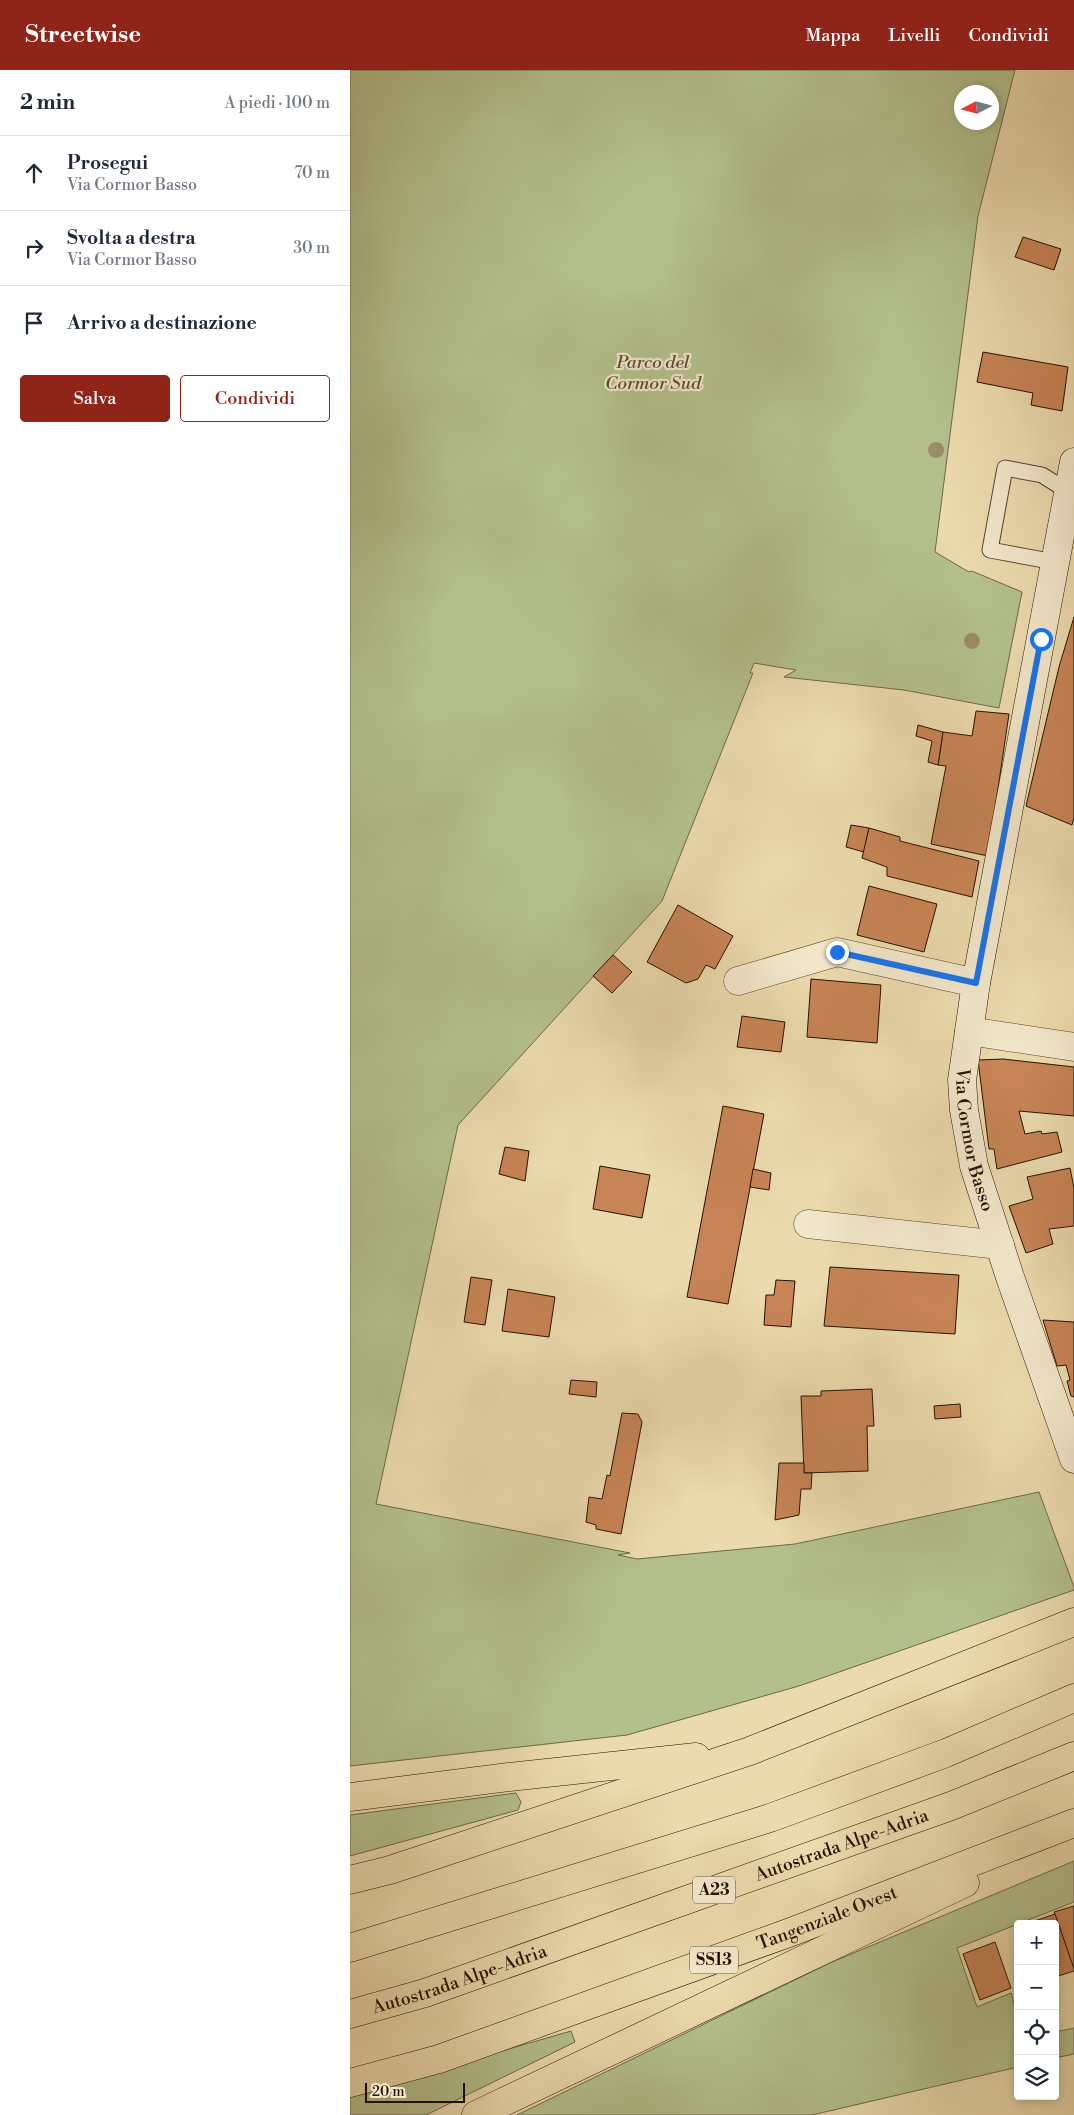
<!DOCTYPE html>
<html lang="it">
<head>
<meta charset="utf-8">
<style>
	:root { --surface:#fff; --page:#f6f6f7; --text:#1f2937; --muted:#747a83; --line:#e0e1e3; --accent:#8f2418 }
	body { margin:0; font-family:"Libre Bodoni",serif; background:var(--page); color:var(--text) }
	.controls { position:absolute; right:15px; bottom:15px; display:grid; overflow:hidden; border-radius:5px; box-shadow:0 2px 8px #0003 }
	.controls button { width:45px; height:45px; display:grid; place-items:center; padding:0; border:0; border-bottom:1px solid var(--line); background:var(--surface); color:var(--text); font:25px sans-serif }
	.compass { position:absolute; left:604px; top:15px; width:45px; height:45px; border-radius:50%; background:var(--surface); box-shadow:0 2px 8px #0003; rotate:264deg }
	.scale { position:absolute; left:15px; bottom:12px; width:100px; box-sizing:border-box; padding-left:5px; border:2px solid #261001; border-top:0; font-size:14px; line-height:18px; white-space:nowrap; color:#261001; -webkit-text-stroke:4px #f2e7ca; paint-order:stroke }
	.stop { position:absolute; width:15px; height:15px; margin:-11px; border:4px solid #1a73e8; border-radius:50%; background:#fff }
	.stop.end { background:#1a73e8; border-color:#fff; box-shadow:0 1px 5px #0008 }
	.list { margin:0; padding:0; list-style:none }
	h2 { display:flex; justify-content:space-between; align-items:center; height:65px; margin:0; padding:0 20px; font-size:21px }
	h2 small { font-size:16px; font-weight:400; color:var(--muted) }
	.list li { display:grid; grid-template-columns:32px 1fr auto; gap:15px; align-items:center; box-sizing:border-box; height:75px; padding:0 20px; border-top:1px solid var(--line) }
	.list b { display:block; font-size:19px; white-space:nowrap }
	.list p { margin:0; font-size:16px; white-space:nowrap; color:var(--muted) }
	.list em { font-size:16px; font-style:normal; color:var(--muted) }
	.actions { display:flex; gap:10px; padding:15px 20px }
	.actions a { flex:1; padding:11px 0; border:1px solid var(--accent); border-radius:5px; text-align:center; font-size:18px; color:var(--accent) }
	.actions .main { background:var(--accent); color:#fff }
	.icon { flex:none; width:28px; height:28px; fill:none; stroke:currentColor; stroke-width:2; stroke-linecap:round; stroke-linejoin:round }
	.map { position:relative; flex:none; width:724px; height:2045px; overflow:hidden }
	header { display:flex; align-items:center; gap:30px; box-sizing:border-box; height:70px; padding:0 25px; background:var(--accent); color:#fff }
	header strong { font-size:24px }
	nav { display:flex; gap:28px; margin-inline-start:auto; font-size:18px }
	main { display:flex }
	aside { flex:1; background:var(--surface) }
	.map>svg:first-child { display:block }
	.green { fill:#b3c08d; stroke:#6c6847; fill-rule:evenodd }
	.building { fill:#c78456; stroke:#261001 }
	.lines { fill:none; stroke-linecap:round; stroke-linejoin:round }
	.lane-casing { stroke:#57422c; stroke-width:17 }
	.street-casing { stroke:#57422c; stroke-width:29 }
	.secondary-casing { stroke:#261001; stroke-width:29 }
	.highway-casing { stroke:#261001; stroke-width:29 }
	.lane { stroke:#f2e7ca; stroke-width:15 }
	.street { stroke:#f2e7ca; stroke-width:28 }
	.secondary { stroke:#f2e7ca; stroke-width:28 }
	.highway { stroke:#ebdaad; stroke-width:28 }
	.tree { fill:#9a8d69 }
	.route { stroke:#1a73e8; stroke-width:6 }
	.labels { text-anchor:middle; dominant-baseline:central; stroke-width:4.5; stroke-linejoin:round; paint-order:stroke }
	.shield { fill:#f2e7ca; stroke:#63503d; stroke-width:1 }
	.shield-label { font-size:16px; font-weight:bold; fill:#261001 }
	.park-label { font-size:18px; font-style:italic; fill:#574e32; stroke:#f2e7ca }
	.street-label { font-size:18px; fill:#261001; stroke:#f2e7ca }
</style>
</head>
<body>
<header>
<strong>Streetwise</strong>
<nav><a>Mappa</a><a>Livelli</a><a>Condividi</a></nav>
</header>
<main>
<aside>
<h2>2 min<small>A piedi · 100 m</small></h2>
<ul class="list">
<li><svg class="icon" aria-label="ahead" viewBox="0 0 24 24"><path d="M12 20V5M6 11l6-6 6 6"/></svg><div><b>Prosegui</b><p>Via Cormor Basso</p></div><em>70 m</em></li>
<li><svg class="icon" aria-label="right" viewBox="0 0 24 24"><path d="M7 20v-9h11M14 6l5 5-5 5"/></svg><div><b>Svolta a destra</b><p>Via Cormor Basso</p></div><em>30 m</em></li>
<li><svg class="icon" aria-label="arrive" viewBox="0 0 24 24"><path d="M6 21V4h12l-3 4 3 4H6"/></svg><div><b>Arrivo a destinazione</b></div></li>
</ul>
<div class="actions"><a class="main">Salva</a><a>Condividi</a></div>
</aside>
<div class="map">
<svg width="724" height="2045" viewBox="0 0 724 2045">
	<rect width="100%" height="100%" fill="#ebdaad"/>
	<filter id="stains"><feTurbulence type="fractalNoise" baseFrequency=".004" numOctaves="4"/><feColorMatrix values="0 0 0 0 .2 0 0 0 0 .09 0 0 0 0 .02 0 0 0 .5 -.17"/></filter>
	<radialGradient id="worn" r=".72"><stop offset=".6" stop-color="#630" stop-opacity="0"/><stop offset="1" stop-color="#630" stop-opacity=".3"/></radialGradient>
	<g class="green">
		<path d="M0,0h665l-37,146 -43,336 34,20 3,-1 50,21 -23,116 -95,-18 -120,-13 12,-7 -42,-7 -4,10h3l-91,228 -204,224 -82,379 254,49 -12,2 19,4 158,-15 244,-52 35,95v3l-275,96 -172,49 -277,31zM612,22h30v30h-30z"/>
		<path d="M166,1723l5,9 -3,8 -168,46v-41z"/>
		<path d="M724,1791v41l-117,46 20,59 34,-14 7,25v49l-206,48h-295l315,-153z"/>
		<path d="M724,1958v26l-19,4v-26z"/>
		<path d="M221,1961l4,11 -149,73h-76v-20z"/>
	</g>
	<g class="building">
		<path d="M673,167l38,12 -7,21 -39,-13z"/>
		<path d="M633,282l85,15 -6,44 -31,-6 2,-12 -56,-11z"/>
		<path d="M724,547v201l-2,7 -46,-19 33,-139z"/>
		<path d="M626,641l33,3 -21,142 -57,-12 15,-78 -8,-1 5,-33 29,4z"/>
		<path d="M568,655l25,7 -5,33 -10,-3 4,-21 -16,-5z"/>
		<path d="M501,755l18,3 -5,24 -18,-5z"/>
		<path d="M519,758l31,9v4l79,20 -7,36 -85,-21v-9l-25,-9z"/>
		<path d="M519,816l68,18 -13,48 -67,-17z"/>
		<path d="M328,835l55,31 -18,33 -9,-4 -8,14 -12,4 -39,-21z"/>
		<path d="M263,885l19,17 -20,21 -19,-17z"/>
		<path d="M461,909l70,6 -4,58 -70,-6z"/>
		<path d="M392,946l43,6 -4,30 -44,-5z"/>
		<path d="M653,989l71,8v49l-55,-5 6,23 16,-3 1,3 15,-2 5,20 -65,17 -3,-20h-5l-11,-89z"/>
		<path d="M373,1036l41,8 -36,190 -41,-7z"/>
		<path d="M155,1077l24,4 -4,30 -26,-7z"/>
		<path d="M250,1096l50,9 -8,43 -49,-9z"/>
		<path d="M720,1098l4,20v38l-25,3 4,15 -27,9 -17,-47 24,-7 -6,-22z"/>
		<path d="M403,1099l18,4 -2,17 -19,-3z"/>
		<path d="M480,1197l129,8 -4,59 -131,-8z"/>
		<path d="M121,1207l21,3 -7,45 -21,-3z"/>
		<path d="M426,1210l19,1 -4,46 -27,-2 2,-30h8z"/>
		<path d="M158,1219l47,8 -6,40 -47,-6z"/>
		<path d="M693,1250l31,2v75l-3,-1 -4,-15 3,-1 -4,-15 -9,1z"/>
		<path d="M221,1310l26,2 -1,15 -27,-3z"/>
		<path d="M522,1319l2,37h-7l1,45 -64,2 -3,-77h20v-5z"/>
		<path d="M610,1334l1,13 -26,2 -1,-13z"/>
		<path d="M272,1343l16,1 4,8 -21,112 -25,-5v-4l-10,-3 3,-25 13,2 5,-24 3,1z"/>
		<path d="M429,1393h25v10h8l-1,16h-10l-2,26 -24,5z"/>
		<path d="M724,1836v63l-20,-57z"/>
		<path d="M705,1844l19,55v2l-19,6v-53h-29z"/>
		<path d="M645,1872l16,46 -31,12 -17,-46z"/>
	</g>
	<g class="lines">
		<defs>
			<path id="lane" d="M705,492l-65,-12 15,-82 37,7 27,17 2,-3"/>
			<g id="street">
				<path d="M388,911l99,-29 139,31"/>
				<path d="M619,961l105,16"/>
				<path d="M458,1154l192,21"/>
			</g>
			<g id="secondary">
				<path id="s1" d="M724,392l-98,521 -14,97 2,30 10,56 36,111 64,182"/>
			</g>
			<g id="highway">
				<path d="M0,1727l159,-20 187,-20"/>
				<path d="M0,1810l40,-10 360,-119 324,-129"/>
				<path d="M0,1878l420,-130 176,-65 128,-55"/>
				<path id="s2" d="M0,1944l75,-21 526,-187 123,-50"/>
				<path id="s3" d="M0,2013l89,-24 352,-127 283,-109"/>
				<path d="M126,2045l489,-232"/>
			</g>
		</defs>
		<use href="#lane" class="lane-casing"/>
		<use href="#street" class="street-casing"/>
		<use href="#secondary" class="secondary-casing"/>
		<use href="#highway" class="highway-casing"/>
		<use href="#lane" class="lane"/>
		<use href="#street" class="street"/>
		<use href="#secondary" class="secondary"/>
		<use href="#highway" class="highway"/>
	</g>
	<g class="tree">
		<circle cx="586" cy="380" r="8"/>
		<circle cx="622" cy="571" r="8"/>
	</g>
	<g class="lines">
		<path class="route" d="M487,882l139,31 65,-344"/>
	</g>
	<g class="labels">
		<g class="shield">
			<rect x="343" y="1806.5" width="42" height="27" rx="4"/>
			<rect x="340" y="1876.5" width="48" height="27" rx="4"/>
		</g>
		<g class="shield-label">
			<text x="364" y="1820">A23</text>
			<text x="364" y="1890">SS13</text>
		</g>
		<g class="park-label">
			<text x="303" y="292">Parco del<tspan x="303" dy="21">Cormor Sud</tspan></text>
		</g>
		<g class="street-label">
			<text stroke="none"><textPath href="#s1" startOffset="689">Via Cormor Basso</textPath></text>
			<text stroke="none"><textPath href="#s2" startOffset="520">Autostrada Alpe-Adria</textPath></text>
			<text stroke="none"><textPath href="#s3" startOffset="505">Tangenziale Ovest</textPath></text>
			<text stroke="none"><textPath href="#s2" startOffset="115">Autostrada Alpe-Adria</textPath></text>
		</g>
	</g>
	<rect width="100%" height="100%" filter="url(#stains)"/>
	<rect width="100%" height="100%" fill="url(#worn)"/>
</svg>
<div class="controls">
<button>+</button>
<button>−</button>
<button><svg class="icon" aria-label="locate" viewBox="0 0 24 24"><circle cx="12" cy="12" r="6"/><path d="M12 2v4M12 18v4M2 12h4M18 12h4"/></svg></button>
<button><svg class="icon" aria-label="layers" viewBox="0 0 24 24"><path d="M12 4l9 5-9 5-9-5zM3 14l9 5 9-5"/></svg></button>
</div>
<svg class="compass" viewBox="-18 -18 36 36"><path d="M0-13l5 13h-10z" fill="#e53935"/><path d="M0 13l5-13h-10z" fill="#747a83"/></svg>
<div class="scale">20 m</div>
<div class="stop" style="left:691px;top:569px"></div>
<div class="stop end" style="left:487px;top:882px"></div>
</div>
</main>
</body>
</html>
